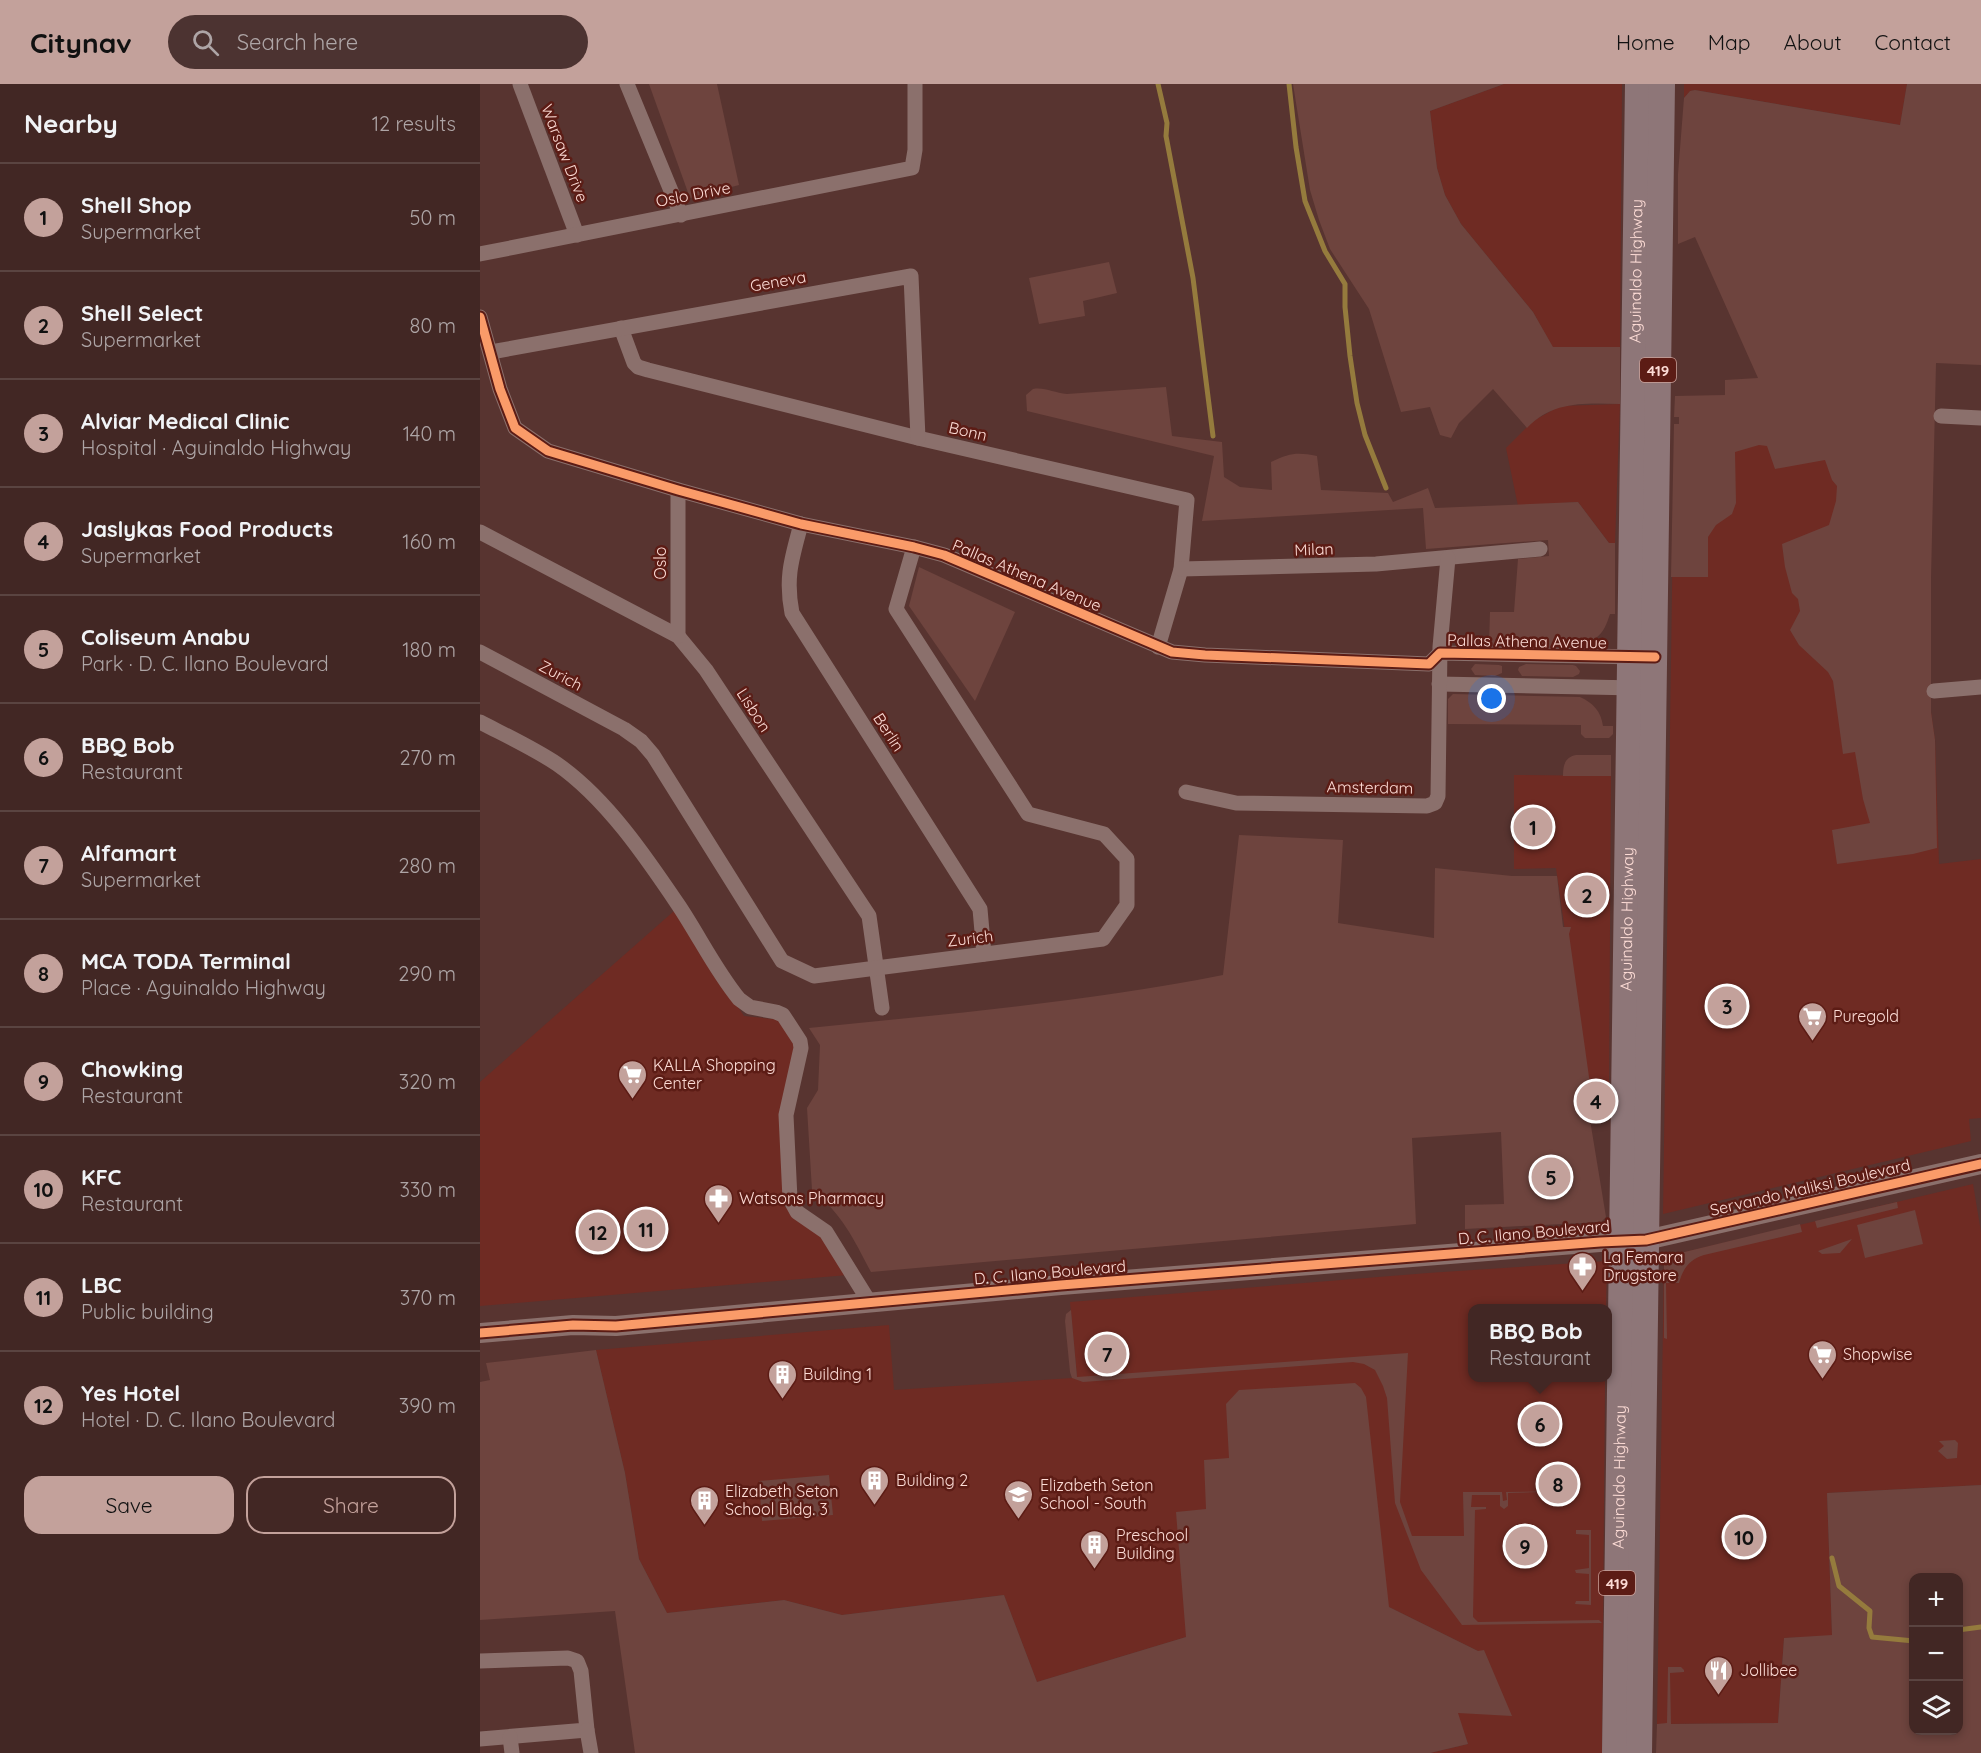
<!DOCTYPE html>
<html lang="en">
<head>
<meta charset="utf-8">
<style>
	:root { --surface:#422724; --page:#4c3331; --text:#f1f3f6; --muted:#aea5a6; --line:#5a4441; --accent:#c3a19b }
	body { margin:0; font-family:Quicksand,sans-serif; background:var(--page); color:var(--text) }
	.controls { position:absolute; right:18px; bottom:18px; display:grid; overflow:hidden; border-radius:12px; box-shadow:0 3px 9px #0003 }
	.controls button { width:54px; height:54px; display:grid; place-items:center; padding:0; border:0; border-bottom:2px solid var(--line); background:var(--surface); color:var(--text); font:30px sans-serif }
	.you { position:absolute; left:1012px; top:615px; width:21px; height:21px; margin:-15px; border:4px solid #fff; border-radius:50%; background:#1a73e8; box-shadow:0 0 0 9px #1a73e833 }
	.badge { display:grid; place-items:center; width:39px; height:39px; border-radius:50%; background:var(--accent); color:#111; font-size:20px; font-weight:700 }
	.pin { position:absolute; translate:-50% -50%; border:3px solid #fff; box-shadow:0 2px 6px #0006 }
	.popup { position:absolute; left:988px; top:1220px; width:144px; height:78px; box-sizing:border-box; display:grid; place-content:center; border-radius:12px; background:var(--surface); filter:drop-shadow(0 2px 4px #0005); font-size:20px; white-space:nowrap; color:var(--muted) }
	.popup b { font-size:22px; color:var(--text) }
	.popup::after { content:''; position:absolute; left:50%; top:100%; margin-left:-12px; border:12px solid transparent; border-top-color:var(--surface) }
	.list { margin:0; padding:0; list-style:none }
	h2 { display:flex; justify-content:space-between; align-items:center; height:78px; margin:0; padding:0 24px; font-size:26px }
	h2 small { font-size:20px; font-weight:400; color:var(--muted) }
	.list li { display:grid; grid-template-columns:39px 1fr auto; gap:18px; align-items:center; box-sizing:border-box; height:108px; padding:0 24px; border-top:2px solid var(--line) }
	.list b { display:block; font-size:22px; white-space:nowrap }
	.list p { margin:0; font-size:20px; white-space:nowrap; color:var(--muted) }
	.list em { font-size:20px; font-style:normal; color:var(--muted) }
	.actions { display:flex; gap:12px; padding:18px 24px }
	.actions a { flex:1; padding:14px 0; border:2px solid var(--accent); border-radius:18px; text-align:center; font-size:21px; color:var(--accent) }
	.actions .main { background:var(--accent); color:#111 }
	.icon { flex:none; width:33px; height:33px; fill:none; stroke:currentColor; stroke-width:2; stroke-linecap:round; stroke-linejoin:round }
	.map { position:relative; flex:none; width:1501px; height:1669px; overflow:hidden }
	header { display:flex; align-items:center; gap:36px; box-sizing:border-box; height:84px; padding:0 30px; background:var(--accent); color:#111 }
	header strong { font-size:28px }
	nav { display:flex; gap:33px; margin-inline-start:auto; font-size:21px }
	.search { width:420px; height:54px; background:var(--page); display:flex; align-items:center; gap:15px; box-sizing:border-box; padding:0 21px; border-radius:33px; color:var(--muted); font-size:22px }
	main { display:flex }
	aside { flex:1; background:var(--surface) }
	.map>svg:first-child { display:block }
	.built { fill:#6f2b23 }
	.green { fill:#6e443e; fill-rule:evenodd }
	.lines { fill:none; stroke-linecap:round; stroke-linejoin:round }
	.stream { stroke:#957b3d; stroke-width:5 }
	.minor { stroke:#8b706c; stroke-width:15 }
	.tertiary { stroke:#8b706c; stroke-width:20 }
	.trunk { stroke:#8e7678; stroke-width:26 }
	.cycleway-casing { stroke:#5c1c15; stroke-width:13 }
	.cycleway { stroke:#fa9b69; stroke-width:9 }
	.labels { text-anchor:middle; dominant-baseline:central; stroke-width:5; stroke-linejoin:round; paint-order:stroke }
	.shield { fill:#5c1c15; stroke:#cca29b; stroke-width:1.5 }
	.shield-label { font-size:15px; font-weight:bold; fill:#fcdbd5 }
	.street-label { font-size:16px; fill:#fcdbd5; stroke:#5c1c15 }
	.poi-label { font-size:16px; fill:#fcdbd5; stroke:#5c1c15; text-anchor:start }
</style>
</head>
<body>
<header>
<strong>Citynav</strong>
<div class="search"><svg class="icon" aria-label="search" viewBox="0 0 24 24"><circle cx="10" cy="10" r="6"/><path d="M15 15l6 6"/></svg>Search here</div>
<nav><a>Home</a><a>Map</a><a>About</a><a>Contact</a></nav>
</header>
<main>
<aside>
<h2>Nearby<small>12 results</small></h2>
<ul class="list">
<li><span class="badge">1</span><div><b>Shell Shop</b><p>Supermarket</p></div><em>50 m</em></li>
<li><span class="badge">2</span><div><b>Shell Select</b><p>Supermarket</p></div><em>80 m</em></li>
<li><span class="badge">3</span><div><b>Alviar Medical Clinic</b><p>Hospital · Aguinaldo Highway</p></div><em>140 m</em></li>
<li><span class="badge">4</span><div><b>Jaslykas Food Products</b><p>Supermarket</p></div><em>160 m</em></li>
<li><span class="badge">5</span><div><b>Coliseum Anabu</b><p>Park · D. C. Ilano Boulevard</p></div><em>180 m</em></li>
<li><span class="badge">6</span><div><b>BBQ Bob</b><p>Restaurant</p></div><em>270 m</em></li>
<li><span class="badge">7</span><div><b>Alfamart</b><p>Supermarket</p></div><em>280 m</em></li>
<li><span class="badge">8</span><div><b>MCA TODA Terminal</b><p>Place · Aguinaldo Highway</p></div><em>290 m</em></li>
<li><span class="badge">9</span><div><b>Chowking</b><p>Restaurant</p></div><em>320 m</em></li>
<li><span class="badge">10</span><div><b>KFC</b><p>Restaurant</p></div><em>330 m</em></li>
<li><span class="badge">11</span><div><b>LBC</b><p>Public building</p></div><em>370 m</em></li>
<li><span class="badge">12</span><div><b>Yes Hotel</b><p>Hotel · D. C. Ilano Boulevard</p></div><em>390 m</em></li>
</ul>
<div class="actions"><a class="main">Save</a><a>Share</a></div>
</aside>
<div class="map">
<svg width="1501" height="1669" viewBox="0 0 1501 1669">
	<rect width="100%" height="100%" fill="#583430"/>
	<g class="built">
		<path d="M1024,0h118l-2,263 -67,1 -20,-36 -72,-88 -16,-29 -8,-27 -7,-57z"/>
		<path d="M1204,0h223l-7,41 -205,-35 -5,1 -6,7z"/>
		<path d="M1140,320l-5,139h-6l-31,-41 -60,4 -12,-58 27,-27 27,-15z"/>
		<path d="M1334,331l117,163v134l4,28 4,124 42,-5v259l-12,1 2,22 -308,73 11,-761z"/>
		<path d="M1034,691l97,1 -2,307 -22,1 -31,-216 -42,1z"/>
		<path d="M194,827l70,105 38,4 15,25 -17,71 5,91 35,24 28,44 -368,31v-224z"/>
		<path d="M1493,1100l8,48v253l-154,8 5,143 -48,2 -6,85 -121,1 7,-467z"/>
		<path d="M1127,1177l-1,47h-134v70h133l-3,375h-172l38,-9 -11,-31 27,-62h-6l-89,-44 -203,30 -149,45 -33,-87 -162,20 -58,-15 -117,13 -28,-54 -14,-86 -29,-123 293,-25 5,65 178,-12 5,-1 -7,-75 358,-29z"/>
	</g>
	<g class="green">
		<path d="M169,0h68l22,101 -49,13z"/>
		<path d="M813,0h211l-74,27 7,57 8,27 16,29 72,88 20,35h67v57c-35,-1 -68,-3 -93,24l-34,-39 -34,34 -8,15 -11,-3 -10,-28 -29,5 -32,-103 -39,-60 -11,-29 -9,-30z"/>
		<path d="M1427,0h74v281l-45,-2 -5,215v134l4,28 2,108 -24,6 -76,10 -5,-34 38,-7 -7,-24 -8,-47 -12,2 -10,-73 -5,-9 -29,-27 -9,-15 10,-19 -2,-12 -6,-6 -7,-26 -3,-23 47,-19 7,-24 1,-15 -5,-6 -7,-20 -50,9 -8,-23 -8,-1 -24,7 1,51 -4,11 -16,11 -8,12v40h-37l3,-153h5v-7h-5l1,-21 50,-1v-15l33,-2 -63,-141 -17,7v-70l6,-76 6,-7 5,-1 205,35z"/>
		<path d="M629,178l8,31 -34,8 2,15 -46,8 -10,-46z"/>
		<path d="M686,303l6,49 50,6 2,35 16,10 32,3 -1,-28c19,-9 26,-10 46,-6l4,34 67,3 5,9 35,-14 7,20 143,-6 31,41h6v71h-5c-3,9 -6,18 -14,24 -17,14 -83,8 -107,8l1,-34h24l4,-53 31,-3 -1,-16 -122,9 -3,-41 -221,13 12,-65 -187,-45 -1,-16 7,-6c12,-2 21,4 34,5z"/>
		<path d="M439,483l96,45 -40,89 -66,-95z"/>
		<path d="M995,580l24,1 3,1v7l-7,3 -20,-1 -4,-6z"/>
		<path d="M1046,580l47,1 3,1 4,5 -1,3 -6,3 -51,-1 -4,-6 1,-3z"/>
		<path d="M973,610l127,3c13,6 21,14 23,29h10v8l-4,4h-24l-4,-4v-9l-133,-1v-25z"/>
		<path d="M1096,671h35v21h-48c0,-11 2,-19 13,-21z"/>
		<path d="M759,751l104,5 -5,83 96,15 1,-70 77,8h45l6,51h8l-2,7 21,150h-3l4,42 15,91 -5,5 -136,7v-24l39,-1 -3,-72 -89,6 4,86 -545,48c-18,-34 -28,-57 -59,-82l-5,-82 11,-18 2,-45 -11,-17c138,-14 277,-26 414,-53z"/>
		<path d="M1417,1118l1,6 -81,20 -2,-7z"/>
		<path d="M1435,1126l8,34 -58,14 -8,-33z"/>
		<path d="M1320,1140l2,8 -98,23c-14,4 -21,13 -25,28h-13l1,56 -3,-1v-81z"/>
		<path d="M1372,1155l-12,14 -18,1 -4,-3z"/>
		<path d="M591,1226l6,67 331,-24 -8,149 12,34h52l-1,-44h39l1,9 4,-1 -1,-8 67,-1 -65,2v13l-4,3 -4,-3v-11h-28l-1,12h15v2l-11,1 -2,107 5,5 121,-2 3,3 -140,2 -41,-55 -26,-67 -8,-105 -4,-12 -8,-16 -11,-6 -11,-2 -270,20 -11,-4 -2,-6 -5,-51 1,-7z"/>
		<path d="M116,1266l29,123 14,86 28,54 117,-13 58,15 162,-20 33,87 149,-45 -10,-125 30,-3 -2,-49 25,-2 -3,-54 13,-14 116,-7 6,5 5,9 23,210 89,44 6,-1 28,66 -54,-3 10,31 -38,9h-795l-20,-142 -135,9v-238l10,-2 -4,-17z"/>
		<path d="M1475,1356l3,3 -1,15 -10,1 -9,-8 6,-5 -5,-5z"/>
		<path d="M349,1391l4,40 -71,6 -3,-40z"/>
		<path d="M1501,1401v268h-325l1,-29 10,-1 1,-56h13l3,3v2l-14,1 1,51 107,-1 6,-85 48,-3 -5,-142zM1434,1494h44v152h-44z"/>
		<path d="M1096,1446h15v75l-16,-1 1,-3h13v-27l-13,-1 -1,-3 14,-2v-33l-13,-1z"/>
	</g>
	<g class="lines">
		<g class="stream">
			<path d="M678,0l9,39 -1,13 27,142 20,158"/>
			<path d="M809,0l7,63 9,54 20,50 20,33v23l5,49 7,47 8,32 21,53"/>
			<path d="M1352,1474l7,28 31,25 -1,17 3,9 42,4"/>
			<path d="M1478,1546l23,-3"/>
		</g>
		<g class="minor">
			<path d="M40,0l57,151"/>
			<path d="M147,0l54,131"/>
			<path d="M0,170l432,-86 3,-18v-66"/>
			<path d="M0,233l20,72 15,39 33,23 130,39 123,34 113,23 30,8 228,97 33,3 224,9 11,-11 198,4"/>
			<path d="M141,244l13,35 4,4 10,3 270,68 269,62 -6,69 -23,78"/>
			<path d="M11,268l420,-76 7,162"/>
			<path d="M1461,332l40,2"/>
			<path d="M321,440c-9,34 -16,53 -9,89l188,296 4,45"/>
			<path d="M0,448l198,104 28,34 163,246 13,92"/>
			<path d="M701,485l195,-5 164,-15"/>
			<path d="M198,552v-146"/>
			<path d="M0,568l144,77 17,12 12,14 129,206 32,15 289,-37 24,-34v-46l-23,-25 -76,-20 -132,-205 18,-62"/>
			<path d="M959,600l198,4"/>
			<path d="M1454,607l47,-4"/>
			<path d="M0,638c25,13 53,26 77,42 49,34 89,93 122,142 20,30 37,65 60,93l11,8 26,5 7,3 17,26 1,7 -15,67 4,84 7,13 29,20 44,71"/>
			<path d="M706,708l50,11 191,3 8,-3 3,-7 2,-149 8,-89"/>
			<path d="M0,1577l88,-3 9,3 4,10 6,59 -107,9"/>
			<path d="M107,1646l4,23"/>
			<path d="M30,1653l2,16"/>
		</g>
		<path class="tertiary" d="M0,1249l93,-8 43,1 445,-41 539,-43 46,-2 335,-76"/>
		<g class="trunk">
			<path id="s1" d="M1135,1669l23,-1669"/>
			<path d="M1159,1669l23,-1669"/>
		</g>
		<defs>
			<g id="cycleway">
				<path d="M0,233l20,72 15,39 33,23 130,39 123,34 113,23 30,8 228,97 33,3 224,9 11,-11 215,4"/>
				<path d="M0,1249l93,-8 43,1 445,-41 539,-43 46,-2 335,-76"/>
			</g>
		</defs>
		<use href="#cycleway" class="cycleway-casing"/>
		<use href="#cycleway" class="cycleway"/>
	</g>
	<defs>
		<symbol id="supermarket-pin" viewBox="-11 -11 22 30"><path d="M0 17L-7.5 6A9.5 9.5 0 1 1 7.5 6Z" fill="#c3a19b" stroke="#5c1c15"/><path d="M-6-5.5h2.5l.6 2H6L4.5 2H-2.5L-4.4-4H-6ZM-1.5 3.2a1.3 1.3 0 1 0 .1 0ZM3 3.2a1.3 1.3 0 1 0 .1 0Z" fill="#fff"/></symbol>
		<symbol id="pharmacy-pin" viewBox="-11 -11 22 30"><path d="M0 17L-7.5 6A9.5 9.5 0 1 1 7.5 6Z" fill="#c3a19b" stroke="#5c1c15"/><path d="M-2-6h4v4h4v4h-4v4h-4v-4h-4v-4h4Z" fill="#fff"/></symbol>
		<symbol id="building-pin" viewBox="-11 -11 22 30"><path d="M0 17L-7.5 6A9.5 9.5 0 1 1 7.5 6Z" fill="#c3a19b" stroke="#5c1c15"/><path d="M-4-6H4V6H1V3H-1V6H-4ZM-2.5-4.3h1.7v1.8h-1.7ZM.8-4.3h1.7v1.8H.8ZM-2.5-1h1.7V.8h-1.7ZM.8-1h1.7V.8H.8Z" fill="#fff"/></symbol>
		<symbol id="school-pin" viewBox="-11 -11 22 30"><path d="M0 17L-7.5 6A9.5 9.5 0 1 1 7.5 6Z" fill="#c3a19b" stroke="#5c1c15"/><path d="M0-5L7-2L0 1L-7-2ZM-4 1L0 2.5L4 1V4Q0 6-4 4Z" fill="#fff"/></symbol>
		<symbol id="restaurant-pin" viewBox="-11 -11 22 30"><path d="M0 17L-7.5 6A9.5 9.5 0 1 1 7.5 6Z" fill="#c3a19b" stroke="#5c1c15"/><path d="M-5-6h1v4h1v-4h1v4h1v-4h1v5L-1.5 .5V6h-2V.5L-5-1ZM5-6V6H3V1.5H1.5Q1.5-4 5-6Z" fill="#fff"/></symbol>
	</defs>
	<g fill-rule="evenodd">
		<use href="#supermarket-pin" x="1316" y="916" width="33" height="45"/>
		<use href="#supermarket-pin" x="136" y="974" width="33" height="45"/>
		<use href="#pharmacy-pin" x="222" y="1098" width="33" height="45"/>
		<use href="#pharmacy-pin" x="1086" y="1166" width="33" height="45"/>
		<use href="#supermarket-pin" x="1326" y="1254" width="33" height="45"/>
		<use href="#building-pin" x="286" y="1274" width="33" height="45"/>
		<use href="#building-pin" x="378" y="1380" width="33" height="45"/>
		<use href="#school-pin" x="522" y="1394" width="33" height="45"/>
		<use href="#building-pin" x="208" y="1400" width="33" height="45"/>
		<use href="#building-pin" x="598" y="1444" width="33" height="45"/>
		<use href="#restaurant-pin" x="1222" y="1570" width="33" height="45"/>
	</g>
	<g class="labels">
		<g class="shield">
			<rect x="1160" y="274" width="36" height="24" rx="4.5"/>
			<rect x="1119" y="1487" width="36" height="24" rx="4.5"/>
		</g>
		<g class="shield-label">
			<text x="1178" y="286">419</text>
			<text x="1137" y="1499">419</text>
		</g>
		<g class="street-label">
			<text transform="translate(85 69) rotate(69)">Warsaw Drive</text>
			<text transform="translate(213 110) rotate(-11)">Oslo Drive</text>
			<text stroke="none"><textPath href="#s1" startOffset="1482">Aguinaldo Highway</textPath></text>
			<text transform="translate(298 197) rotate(-10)">Geneva</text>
			<text transform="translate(488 347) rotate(13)">Bonn</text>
			<text transform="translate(834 465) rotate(-2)">Milan</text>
			<text transform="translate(180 479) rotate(-90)">Oslo</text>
			<text transform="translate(547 491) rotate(23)">Pallas Athena Avenue</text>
			<text transform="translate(1047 557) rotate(1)">Pallas Athena Avenue</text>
			<text transform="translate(81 591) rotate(28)">Zurich</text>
			<text transform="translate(274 626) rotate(57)">Lisbon</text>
			<text transform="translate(409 648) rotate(57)">Berlin</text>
			<text transform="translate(890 703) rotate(1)">Amsterdam</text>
			<text stroke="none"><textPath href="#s1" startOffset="834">Aguinaldo Highway</textPath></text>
			<text transform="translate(490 854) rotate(-7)">Zurich</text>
			<text transform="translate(1330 1103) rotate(-13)">Servando Maliksi Boulevard</text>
			<text transform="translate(1054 1148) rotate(-5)">D. C. Ilano Boulevard</text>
			<text transform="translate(570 1188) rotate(-5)">D. C. Ilano Boulevard</text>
			<text stroke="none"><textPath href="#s1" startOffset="276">Aguinaldo Highway</textPath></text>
		</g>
		<g class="poi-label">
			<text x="1353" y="932">Puregold</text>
			<text x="173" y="981">KALLA Shopping<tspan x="173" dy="18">Center</tspan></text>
			<text x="259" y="1114">Watsons Pharmacy</text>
			<text x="1123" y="1173">La Femara<tspan x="1123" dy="18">Drugstore</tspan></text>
			<text x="1363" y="1270">Shopwise</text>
			<text x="323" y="1290">Building 1</text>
			<text x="416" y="1396">Building 2</text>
			<text x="560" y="1401">Elizabeth Seton<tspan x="560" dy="18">School - South</tspan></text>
			<text x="245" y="1407">Elizabeth Seton<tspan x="245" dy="18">School Bldg. 3</tspan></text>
			<text x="636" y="1451">Preschool<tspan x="636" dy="18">Building</tspan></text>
			<text x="1260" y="1586">Jollibee</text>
		</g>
	</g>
</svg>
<div class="controls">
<button>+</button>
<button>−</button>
<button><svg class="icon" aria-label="layers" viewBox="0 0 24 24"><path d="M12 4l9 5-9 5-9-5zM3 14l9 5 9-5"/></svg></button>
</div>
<div class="you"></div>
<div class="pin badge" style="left:1053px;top:743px">1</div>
<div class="pin badge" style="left:1107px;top:811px">2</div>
<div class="pin badge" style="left:1247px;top:922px">3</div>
<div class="pin badge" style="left:1116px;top:1017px">4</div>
<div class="pin badge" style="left:1071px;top:1093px">5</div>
<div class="pin badge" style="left:1060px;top:1340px">6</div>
<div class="popup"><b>BBQ Bob</b>Restaurant</div>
<div class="pin badge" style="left:627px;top:1270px">7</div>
<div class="pin badge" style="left:1078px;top:1400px">8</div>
<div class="pin badge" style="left:1045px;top:1462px">9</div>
<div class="pin badge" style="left:1264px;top:1453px">10</div>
<div class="pin badge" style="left:166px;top:1145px">11</div>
<div class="pin badge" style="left:118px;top:1148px">12</div>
</div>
</main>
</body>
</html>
